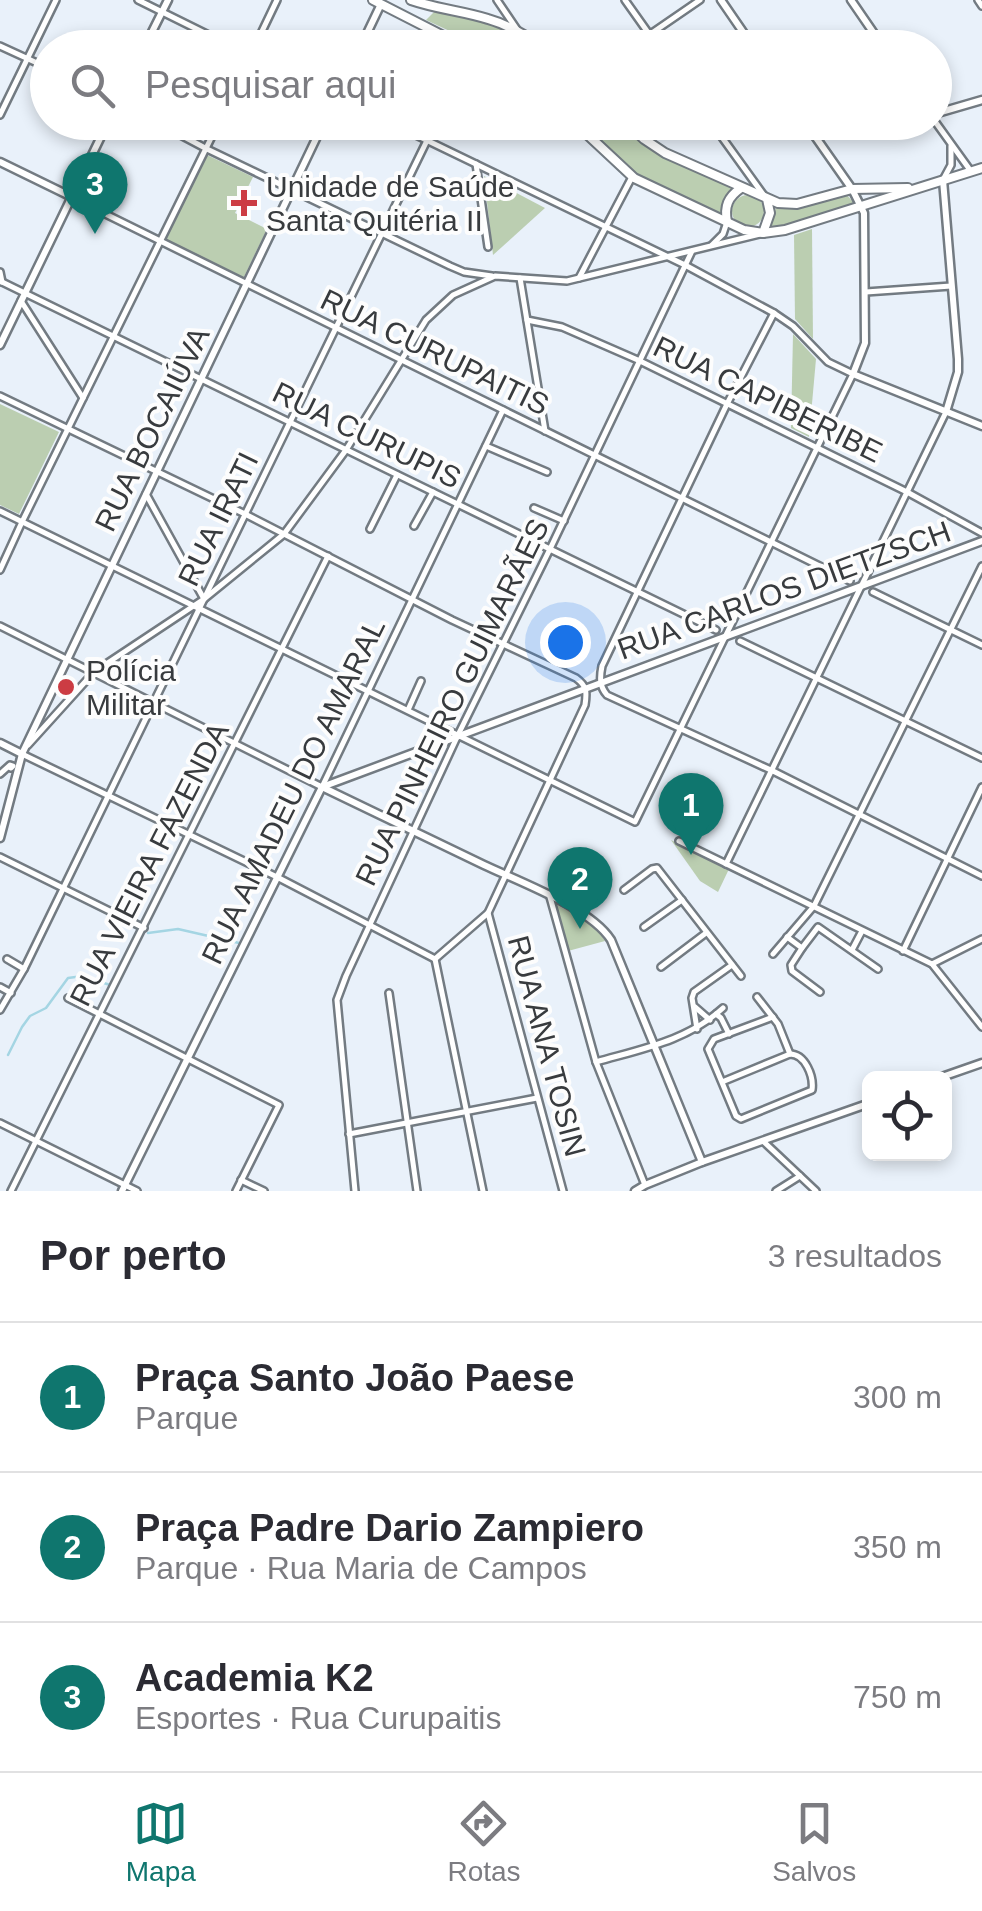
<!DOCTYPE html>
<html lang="pt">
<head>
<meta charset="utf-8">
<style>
	:root { --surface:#fff; --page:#f2f2f3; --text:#2b2b33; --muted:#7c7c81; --line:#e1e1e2; --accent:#0f766e }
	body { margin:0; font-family:Arial,sans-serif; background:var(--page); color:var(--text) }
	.controls { position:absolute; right:30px; bottom:30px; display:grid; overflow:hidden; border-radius:15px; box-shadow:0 5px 15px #0003 }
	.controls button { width:90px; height:90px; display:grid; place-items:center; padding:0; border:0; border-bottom:2px solid var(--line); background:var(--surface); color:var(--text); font:50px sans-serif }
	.you { position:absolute; left:565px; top:642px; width:35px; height:35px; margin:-25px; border:8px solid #fff; border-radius:50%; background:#1a73e8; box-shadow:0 0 0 15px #1a73e833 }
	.badge { display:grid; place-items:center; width:65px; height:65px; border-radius:50%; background:var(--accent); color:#fff; font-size:32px; font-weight:700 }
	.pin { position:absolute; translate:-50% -82px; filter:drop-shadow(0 2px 5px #0008) }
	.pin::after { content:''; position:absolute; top:52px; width:35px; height:30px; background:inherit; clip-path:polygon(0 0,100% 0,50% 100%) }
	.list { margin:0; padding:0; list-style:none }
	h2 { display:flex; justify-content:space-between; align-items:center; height:130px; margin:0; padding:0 40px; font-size:42px }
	h2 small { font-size:32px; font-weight:400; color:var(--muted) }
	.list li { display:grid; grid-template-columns:65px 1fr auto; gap:30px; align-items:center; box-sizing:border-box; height:150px; padding:0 40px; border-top:2px solid var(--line) }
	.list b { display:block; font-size:38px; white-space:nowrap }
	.list p { margin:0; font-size:32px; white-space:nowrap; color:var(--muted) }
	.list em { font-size:32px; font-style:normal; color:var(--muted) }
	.icon { flex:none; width:55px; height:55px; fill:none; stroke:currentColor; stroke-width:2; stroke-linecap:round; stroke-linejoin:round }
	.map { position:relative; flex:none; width:982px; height:1191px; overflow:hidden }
	.search { position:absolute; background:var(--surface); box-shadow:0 5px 15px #0003; left:30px; right:30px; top:30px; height:110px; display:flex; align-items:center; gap:25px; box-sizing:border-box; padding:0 35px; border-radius:55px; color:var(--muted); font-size:38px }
	.sheet { height:580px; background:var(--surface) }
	nav { display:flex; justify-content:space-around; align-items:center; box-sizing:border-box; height:140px; border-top:2px solid var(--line); background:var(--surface); font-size:28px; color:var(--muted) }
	nav a { display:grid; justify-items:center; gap:5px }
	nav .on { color:var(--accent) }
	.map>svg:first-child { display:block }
	.green { fill:#bbceb1 }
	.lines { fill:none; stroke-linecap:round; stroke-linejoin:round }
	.stream { stroke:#a4d5e3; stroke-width:2.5 }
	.minor-casing { stroke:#737b82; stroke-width:10 }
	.tertiary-casing { stroke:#737b82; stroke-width:11 }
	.secondary-casing { stroke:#737b82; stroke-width:11 }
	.primary-casing { stroke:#737b82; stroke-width:12 }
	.minor { stroke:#fff; stroke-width:5 }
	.tertiary { stroke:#fff; stroke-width:6 }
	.secondary { stroke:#fff; stroke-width:6 }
	.primary { stroke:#fff; stroke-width:8 }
	.poi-dot { fill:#cc3c43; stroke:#fdfdfd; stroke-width:4 }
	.labels { text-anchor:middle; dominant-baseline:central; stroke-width:8; stroke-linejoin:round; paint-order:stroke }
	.poi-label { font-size:30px; fill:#383b3e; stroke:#fdfdfd; text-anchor:start }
	.street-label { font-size:30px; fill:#383b3e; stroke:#fdfdfd }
</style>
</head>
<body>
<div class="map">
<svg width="982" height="1191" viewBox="0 0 982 1191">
	<rect width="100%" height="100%" fill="#e9f1fa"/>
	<g class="green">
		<path d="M435,11l70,17 32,19h-53l-58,-27z"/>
		<path d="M577,123h46l23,21 88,45c-8,9 -12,15 -11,27l-86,-39z"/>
		<path d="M207,155l46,22 -18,36 32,16 -24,50 -78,-38z"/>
		<path d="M484,176l61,32 -52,47z"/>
		<circle cx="748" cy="211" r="16"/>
		<path d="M847,195l6,7 -2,4 -68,21 -12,1 5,-21 16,1z"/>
		<path d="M812,229l1,110 -18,-20 -1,-84z"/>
		<path d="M793,334l23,25 -7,78 -18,-9z"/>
		<path d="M0,404l59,28 -40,82 -19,-9z"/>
		<path d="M671,840l58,29 -11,23 -18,-11z"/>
		<path d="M555,904c18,10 40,18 50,37l-37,10z"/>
	</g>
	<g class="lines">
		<g class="stream">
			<path d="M148,933l30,-4 61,14"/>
			<path d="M8,1055l14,-28 8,-11 16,-8 22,-30 15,-2 27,9"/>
		</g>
		<defs>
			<g id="minor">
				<path d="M138,0l97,48"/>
				<path d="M497,0l21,31"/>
				<path d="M625,0l34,48"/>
				<path d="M978,0l4,6"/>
				<path d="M0,46l48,22"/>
				<path d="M254,48l23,-48"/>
				<path d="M630,48l70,-48"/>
				<path d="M0,115l56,-115"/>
				<path d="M934,120l36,50"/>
				<path d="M156,122l51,27 243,117 14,6 28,4"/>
				<path d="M711,122l54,75"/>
				<path d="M476,164l12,83"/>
				<path d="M944,178l7,-13v-19"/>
				<path d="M73,198l777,383"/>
				<path d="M712,245l11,-11 4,-12"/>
				<path d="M0,272l2,10"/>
				<path d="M520,278l25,153"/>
				<path d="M579,278l53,-101"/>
				<path d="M0,281l716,349"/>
				<path d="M866,292l85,-6"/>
				<path d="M21,301l62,97"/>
				<path d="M774,313l-47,91 -125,262c-2,10 -3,20 5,29l166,76 209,105"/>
				<path d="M527,320l35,7 78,34 267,131 75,41"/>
				<path d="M0,396l245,118 207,106 124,58c11,8 11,14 9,27l-97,208 -53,46"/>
				<path d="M486,446l61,26"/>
				<path d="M146,494l58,105"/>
				<path d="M534,508l30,13"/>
				<path d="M0,511l635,311 218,-448 -25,-12 -35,-36 -19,-13 -89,-48 -296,-143"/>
				<path d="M414,526l19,-34"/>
				<path d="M370,529l27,-54"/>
				<path d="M0,570l22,-48 197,-400"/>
				<path d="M873,592l109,53"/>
				<path d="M0,626l322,161 181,-377"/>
				<path d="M740,641l242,117"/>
				<path d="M408,710l13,-29"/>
				<path d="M28,745l66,-73 110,-73 80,-65 62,-84 80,-130 27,-25 42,-19 72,5 193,-47"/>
				<path d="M22,754l255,123 158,82"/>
				<path d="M0,774l10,-9 3,1 -2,2 -2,-1"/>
				<path d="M679,841l253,123 50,63"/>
				<path d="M0,857l144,71"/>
				<path d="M726,864l220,-452"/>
				<path d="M624,890l28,-21 5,-1 84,108"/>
				<path d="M550,897l46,165 49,123"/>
				<path d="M488,913l75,278"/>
				<path d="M644,927l38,-27"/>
				<path d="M787,937l15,11 -11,17 1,6 28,21"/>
				<path d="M802,948l16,-21 60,42"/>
				<path d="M852,950l10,-19"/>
				<path d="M903,951l79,-164"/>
				<path d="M773,954l41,-48 168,-340"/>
				<path d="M7,959l17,10"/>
				<path d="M435,959l48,232"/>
				<path d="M932,964l50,-25"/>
				<path d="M661,967l45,-34"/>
				<path d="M0,987l11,6"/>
				<path d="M389,993l28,198"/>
				<path d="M757,997l21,27 12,30"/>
				<path d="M68,998l211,107 -43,86"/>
				<path d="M695,1007l15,13"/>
				<path d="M0,1010l24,-41 412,-847"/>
				<path d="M716,1014l5,4 8,16"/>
				<path d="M697,1029l-5,-31 2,-6 38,-27"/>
				<path d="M596,1062c45,-13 91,-21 127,-54"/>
				<path d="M722,1082l68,-28c15,0 24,22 22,36l-71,29 -5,-3 -28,-67 6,-10 59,-22"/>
				<path d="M0,1123l137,68"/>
				<path d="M349,1134l188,-36"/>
				<path d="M763,1141l53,50"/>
				<path d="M241,1180l23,11"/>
				<path d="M11,1191l317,-635"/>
				<path d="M355,1191l-18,-191 9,-24 112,-241 92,-186 142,-298"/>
				<path d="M776,1191l24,-15"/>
			</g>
			<g id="tertiary">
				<path d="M721,0l33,48"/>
				<path d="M851,0l33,48"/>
				<path d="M144,48l24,-48"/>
				<path d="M934,114l48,-14"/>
				<path d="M805,122l47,67 12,24 1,130 -12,31 129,52"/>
				<path d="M869,122h29"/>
				<path d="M0,162l72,35"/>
				<path d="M943,180l15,179v13l-12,40"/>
				<path d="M0,345l108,-223"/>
				<path d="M0,743l22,11"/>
				<path d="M322,787l660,-246"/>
				<path d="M322,787c54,26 108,52 162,78 36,17 107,43 127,75l91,222"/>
				<path d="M939,1078l43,-15"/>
				<path d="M122,1191l200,-404"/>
				<path d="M635,1191l10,-6 57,-23 168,-59"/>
			</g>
			<g id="secondary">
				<path d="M360,48l21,-44"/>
				<path d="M0,838l22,-84 302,-632"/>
			</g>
			<g id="primary">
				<path d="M373,0l94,48"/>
				<path d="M411,0c26,9 52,11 77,19 21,6 39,17 56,29"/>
				<path d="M574,122l60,56 110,52 19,3 22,-3 197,-62"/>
				<path d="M626,122l18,17 21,14 113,50 19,1 55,-15 56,-1"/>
				<path d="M727,222c-3,-16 1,-25 14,-34"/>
				<path d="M763,233l7,-20 -3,-14"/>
			</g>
		</defs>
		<use href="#minor" class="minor-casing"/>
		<use href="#tertiary" class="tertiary-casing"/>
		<use href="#secondary" class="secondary-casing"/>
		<use href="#primary" class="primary-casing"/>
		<use href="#minor" class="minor"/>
		<use href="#tertiary" class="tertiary"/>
		<use href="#secondary" class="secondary"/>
		<use href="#primary" class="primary"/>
	</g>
	<g class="poi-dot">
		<path d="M239 188h10v10h10v10h-10v10h-10v-10h-10v-10h10z"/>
		<circle cx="66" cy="687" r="10"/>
	</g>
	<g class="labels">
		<g class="poi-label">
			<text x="266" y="186">Unidade de Saúde<tspan x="266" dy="34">Santa Quitéria II</tspan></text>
			<text x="86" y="670">Polícia<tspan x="86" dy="34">Militar</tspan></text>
		</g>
		<g class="street-label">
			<text transform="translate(435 352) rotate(26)">RUA CURUPAITIS</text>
			<text transform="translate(768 399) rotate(26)">RUA CAPIBERIBE</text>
			<text transform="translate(152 429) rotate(-64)">RUA BOCAIÚVA</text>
			<text transform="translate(367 435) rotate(26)">RUA CURUPIS</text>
			<text transform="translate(218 519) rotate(-64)">RUA IRATI</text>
			<text transform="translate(784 590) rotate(-20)">RUA CARLOS DIETZSCH</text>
			<text transform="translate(452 702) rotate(-64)">RUA PINHEIRO GUIMARÃES</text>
			<text transform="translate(293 791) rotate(-64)">RUA AMADEU DO AMARAL</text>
			<text transform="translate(149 864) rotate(-63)">RUA VIEIRA FAZENDA</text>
			<text transform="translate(547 1046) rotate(75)">RUA ANA TOSIN</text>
		</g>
	</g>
</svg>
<div class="controls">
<button><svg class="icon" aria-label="locate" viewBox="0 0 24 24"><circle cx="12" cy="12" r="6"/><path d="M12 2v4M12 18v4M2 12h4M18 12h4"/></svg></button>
</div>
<div class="you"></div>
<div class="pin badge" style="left:691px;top:855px">1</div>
<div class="pin badge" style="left:580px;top:929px">2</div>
<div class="pin badge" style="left:95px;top:234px">3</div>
<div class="search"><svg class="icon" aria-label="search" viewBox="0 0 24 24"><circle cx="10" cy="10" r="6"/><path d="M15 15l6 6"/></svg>Pesquisar aqui</div>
</div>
<section class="sheet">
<h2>Por perto<small>3 resultados</small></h2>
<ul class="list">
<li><span class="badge">1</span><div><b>Praça Santo João Paese</b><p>Parque</p></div><em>300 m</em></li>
<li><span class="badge">2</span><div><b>Praça Padre Dario Zampiero</b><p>Parque · Rua Maria de Campos</p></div><em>350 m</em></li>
<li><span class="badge">3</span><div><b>Academia K2</b><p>Esportes · Rua Curupaitis</p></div><em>750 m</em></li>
</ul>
</section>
<nav>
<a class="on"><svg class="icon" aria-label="map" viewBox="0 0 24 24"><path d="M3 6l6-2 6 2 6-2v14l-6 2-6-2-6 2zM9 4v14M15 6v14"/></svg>Mapa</a>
<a><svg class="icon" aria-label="directions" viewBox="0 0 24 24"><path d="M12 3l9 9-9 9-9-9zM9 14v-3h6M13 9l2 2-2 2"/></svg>Rotas</a>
<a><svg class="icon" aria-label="saved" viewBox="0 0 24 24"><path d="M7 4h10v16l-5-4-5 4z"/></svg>Salvos</a>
</nav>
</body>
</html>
